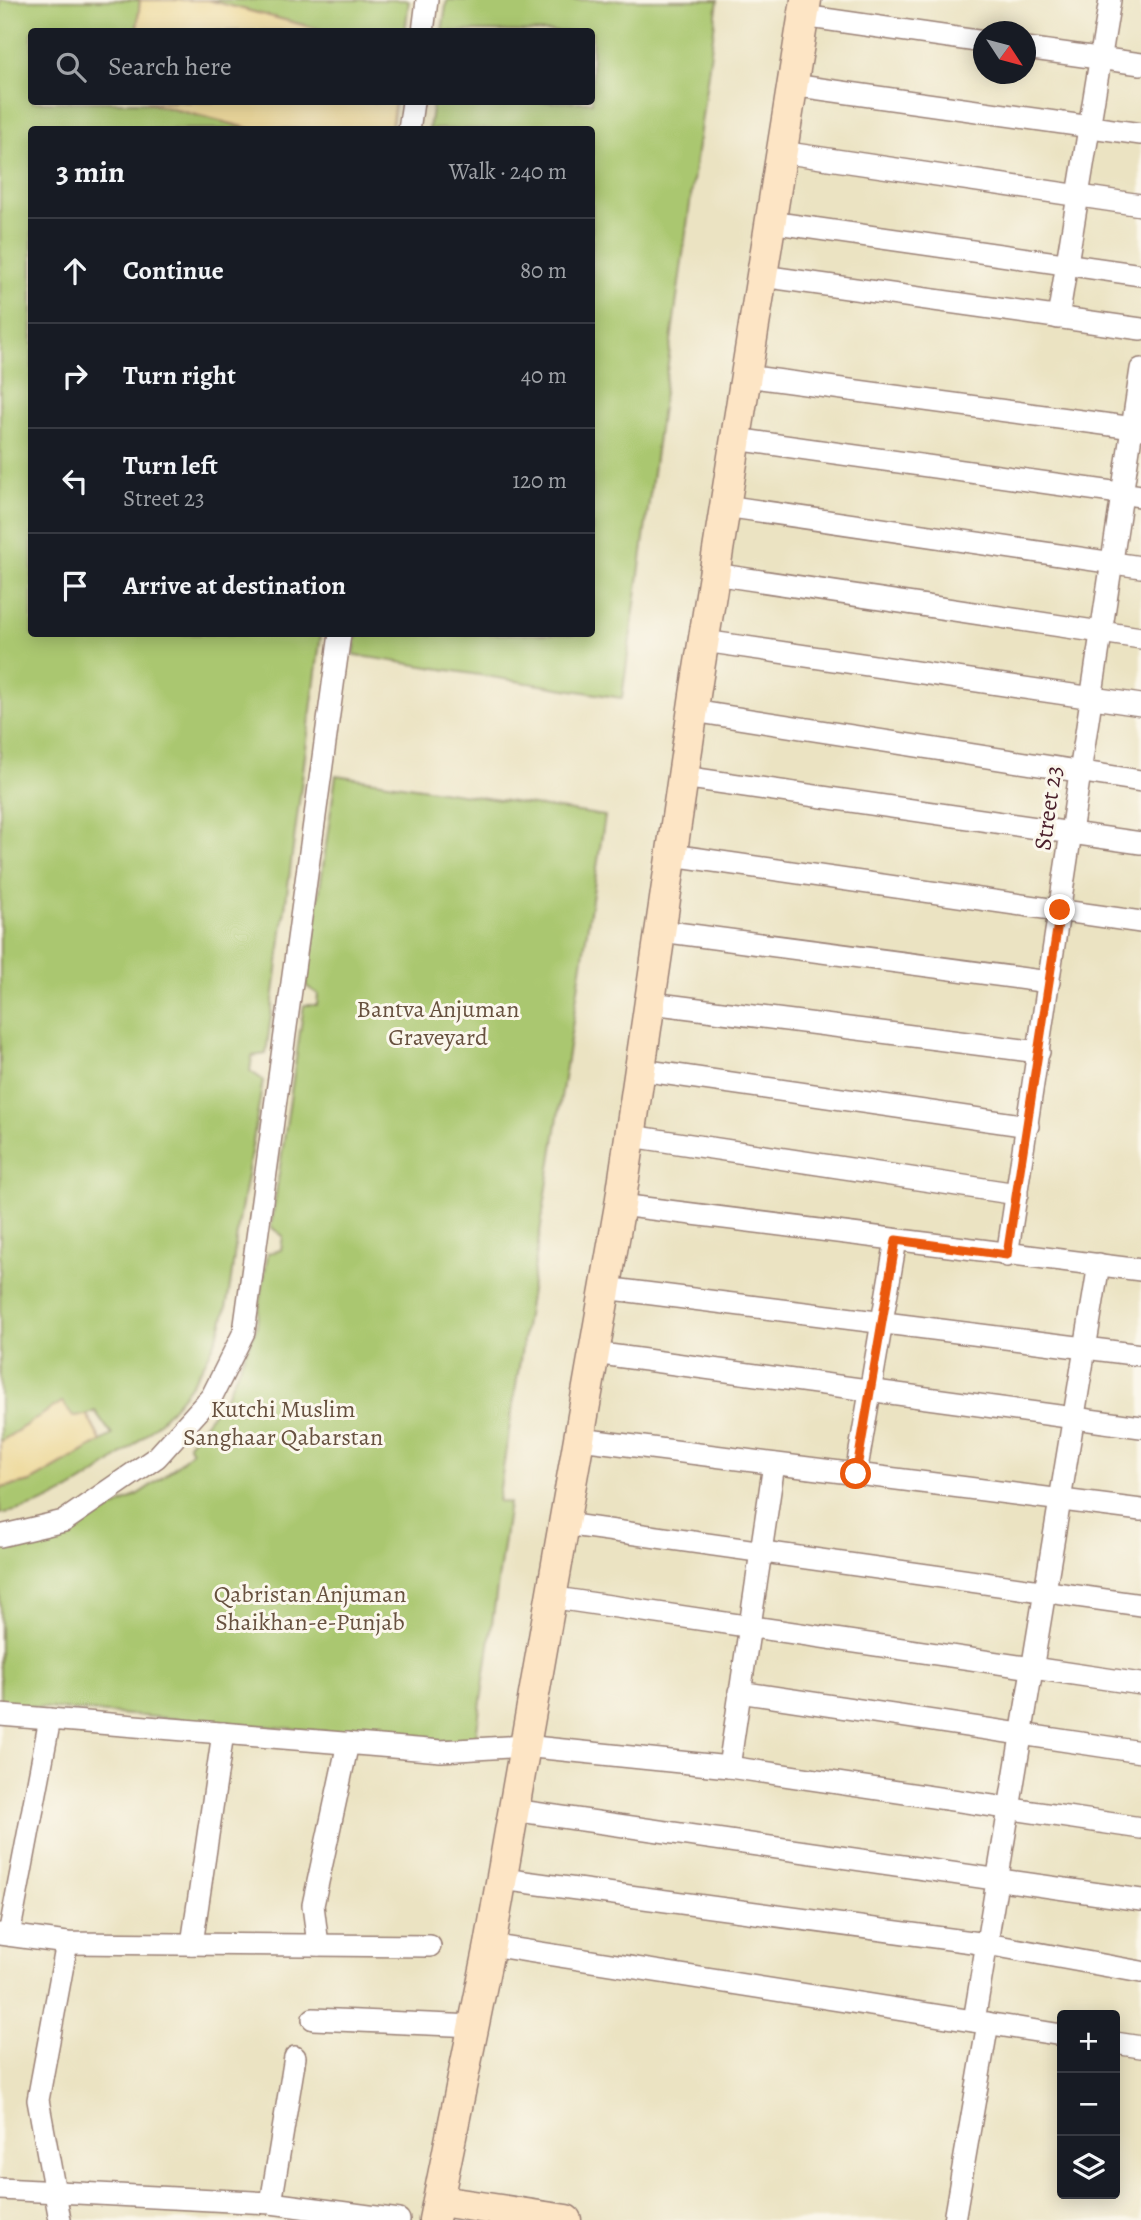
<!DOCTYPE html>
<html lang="en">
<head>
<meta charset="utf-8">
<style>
	:root { --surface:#171b24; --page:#20242c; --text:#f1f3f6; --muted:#9ea1a6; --line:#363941 }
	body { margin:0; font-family:Alegreya,serif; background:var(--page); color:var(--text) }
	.controls { position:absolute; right:21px; bottom:21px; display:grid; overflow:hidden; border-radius:7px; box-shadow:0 4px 18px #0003 }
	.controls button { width:63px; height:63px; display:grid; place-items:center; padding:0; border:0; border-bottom:2px solid var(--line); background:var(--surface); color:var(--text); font:35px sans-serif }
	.compass { position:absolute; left:973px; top:21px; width:63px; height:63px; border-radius:50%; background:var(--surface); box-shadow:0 4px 18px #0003; rotate:126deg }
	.stop { position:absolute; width:21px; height:21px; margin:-16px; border:5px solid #ea580c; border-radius:50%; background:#fff }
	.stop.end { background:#ea580c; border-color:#fff; box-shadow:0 2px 7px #0008 }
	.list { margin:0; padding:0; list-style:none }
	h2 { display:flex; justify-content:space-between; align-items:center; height:91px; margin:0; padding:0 28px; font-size:30px }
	h2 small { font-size:23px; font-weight:400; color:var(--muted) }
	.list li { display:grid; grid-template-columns:46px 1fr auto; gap:21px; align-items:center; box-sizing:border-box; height:105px; padding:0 28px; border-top:2px solid var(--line) }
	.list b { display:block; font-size:26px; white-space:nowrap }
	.list p { margin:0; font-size:23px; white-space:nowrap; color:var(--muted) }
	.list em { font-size:23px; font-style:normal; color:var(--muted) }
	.icon { flex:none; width:38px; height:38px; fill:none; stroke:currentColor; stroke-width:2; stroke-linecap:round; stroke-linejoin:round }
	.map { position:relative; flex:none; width:1141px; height:2220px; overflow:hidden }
	.search { position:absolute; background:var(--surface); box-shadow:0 4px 18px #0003; left:28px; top:28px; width:567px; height:77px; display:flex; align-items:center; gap:18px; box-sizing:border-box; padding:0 24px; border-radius:7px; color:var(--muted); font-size:26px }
	.panel { position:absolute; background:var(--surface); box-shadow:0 4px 18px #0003; left:28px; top:126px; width:567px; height:511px; border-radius:7px }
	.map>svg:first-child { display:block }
	.green { fill:#aac76f; stroke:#7a734d; stroke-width:2 }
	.sand { fill:#eeda9e; stroke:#9c7c64; stroke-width:2 }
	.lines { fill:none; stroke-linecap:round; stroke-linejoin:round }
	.street-casing { stroke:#9a8176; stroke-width:24 }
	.secondary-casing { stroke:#9a8176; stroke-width:33 }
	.street { stroke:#fff; stroke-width:21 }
	.secondary { stroke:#fde5c5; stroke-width:30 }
	.route { stroke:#ea580c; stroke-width:9 }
	.labels { text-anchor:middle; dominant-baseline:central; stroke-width:6; stroke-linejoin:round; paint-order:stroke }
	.street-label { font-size:24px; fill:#4a1f2b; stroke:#fbf7ec }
	.park-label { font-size:24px; fill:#67513f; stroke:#fbf7ec }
</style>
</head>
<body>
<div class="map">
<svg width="1141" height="2220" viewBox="0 0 1141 2220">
	<rect width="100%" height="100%" fill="#fbf7ec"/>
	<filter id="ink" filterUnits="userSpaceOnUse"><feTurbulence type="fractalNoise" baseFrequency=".0143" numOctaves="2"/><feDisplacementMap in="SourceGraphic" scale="14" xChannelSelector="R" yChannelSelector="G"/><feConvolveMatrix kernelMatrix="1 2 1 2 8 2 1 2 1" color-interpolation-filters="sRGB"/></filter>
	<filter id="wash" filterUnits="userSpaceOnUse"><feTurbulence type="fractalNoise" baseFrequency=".00686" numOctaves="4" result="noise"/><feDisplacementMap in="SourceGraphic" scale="28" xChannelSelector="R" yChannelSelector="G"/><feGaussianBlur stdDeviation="1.57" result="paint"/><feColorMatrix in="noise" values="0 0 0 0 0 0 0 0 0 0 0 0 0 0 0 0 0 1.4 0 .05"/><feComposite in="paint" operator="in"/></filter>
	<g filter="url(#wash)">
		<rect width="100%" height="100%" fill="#ebe3c2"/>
		<g class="green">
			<path d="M0,0h140l-3,31 -105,1v70h113l107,27 -220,1v504h289l-55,420 -14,2 -2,15 13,9c-8,49 -16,98 -25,146 -5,33 -7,69 -17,100 -19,57 -64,104 -112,138 -35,26 -66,43 -109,50v-26l30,-6 82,-47 -17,-24 -13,6 -9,-1 -11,-14 -62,40z"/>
			<path d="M208,0h201l-4,32 -79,-1z"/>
			<path d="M447,0h271l-96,698 -268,-43 3,-21h235v-504l-163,-1 4,-27h159v-70l-150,-1z"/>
			<path d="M336,775l269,41 -107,685 11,2 -34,241 -475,-40v-160c66,-5 146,-46 192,-93l-4,-7 38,-48 30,-67 12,-76 13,-3 2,-14 -12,-9 33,-222h13l1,-11 -12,-8z"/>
		</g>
		<g class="sand">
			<path d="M140,0h68l118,31h-189z"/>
			<path d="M145,102h250l-4,28 -139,-1z"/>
			<path d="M62,1402l11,14 14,-1 14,26 -71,41 -30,6v-46z"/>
		</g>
	</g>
	<g filter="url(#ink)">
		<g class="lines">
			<defs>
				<g id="street">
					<path d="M803,16l181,26"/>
					<path d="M423,32l4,-32"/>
					<path d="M1026,48l115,16"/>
					<path d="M792,85l349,49"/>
					<path d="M409,130l4,-28"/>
					<path d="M781,152l360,53"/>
					<path d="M770,222l371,53"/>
					<path d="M762,276l379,53"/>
					<path d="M1058,318l52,-318"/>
					<path d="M746,376l395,53"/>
					<path d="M736,439l405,57"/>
					<path d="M725,506l416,61"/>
					<path d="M714,574l427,64"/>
					<path d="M704,641l437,64"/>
					<path d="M693,711l448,70"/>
					<path d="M683,777l458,66"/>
					<path d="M672,855l469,67"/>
					<path d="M661,931l388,51"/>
					<path d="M651,1003l388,49"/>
					<path d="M641,1070l387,56"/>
					<path d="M631,1136l386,58"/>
					<path d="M620,1205l521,65"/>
					<path d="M1007,1256l134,-887"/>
					<path d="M605,1288l536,67"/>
					<path d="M594,1353l547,74"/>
					<path d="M580,1439l561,71"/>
					<path d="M856,1474l40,-234"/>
					<path d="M565,1524l576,81"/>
					<path d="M0,1536l64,-15 93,-64 55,-61 32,-64 96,-698"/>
					<path d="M549,1597l592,87"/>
					<path d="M739,1692l402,60"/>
					<path d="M0,1715l441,36 83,-5 205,21 412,61"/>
					<path d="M729,1767l45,-303"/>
					<path d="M513,1810l628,90"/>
					<path d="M502,1879l485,65 154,28"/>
					<path d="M0,1934l67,9 363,3"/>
					<path d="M9,1935l41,-216"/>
					<path d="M192,1944l31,-211"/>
					<path d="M318,1945l-5,-40 35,-162"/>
					<path d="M490,1945l572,90"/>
					<path d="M313,2019l162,7"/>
					<path d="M974,2021l125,-757"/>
					<path d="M1115,2043l26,4"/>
					<path d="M0,2189l271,14 128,17"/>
					<path d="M271,2203l24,-146"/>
					<path d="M60,2220l-22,-120 29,-157"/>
					<path d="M954,2220l34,-197"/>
				</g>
				<g id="secondary">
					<path d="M440,2201l126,19"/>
					<path d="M434,2220l56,-275 130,-740 76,-517 110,-688"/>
				</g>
			</defs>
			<use href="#street" class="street-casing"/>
			<use href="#secondary" class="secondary-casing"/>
			<use href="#street" class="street"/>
			<use href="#secondary" class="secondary"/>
		</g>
	</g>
	<g class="lines" filter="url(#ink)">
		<path class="route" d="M856,1474l40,-234 111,15 53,-345"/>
	</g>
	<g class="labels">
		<g class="street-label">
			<text transform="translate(1048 808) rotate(-82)">Street 23</text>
		</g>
		<g class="park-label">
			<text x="438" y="1009">Bantva Anjuman<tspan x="438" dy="28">Graveyard</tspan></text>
			<text x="283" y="1409">Kutchi Muslim<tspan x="283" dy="28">Sanghaar Qabarstan</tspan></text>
			<text x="310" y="1594">Qabristan Anjuman<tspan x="310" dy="28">Shaikhan-e-Punjab</tspan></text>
		</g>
	</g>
</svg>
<div class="controls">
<button>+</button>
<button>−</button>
<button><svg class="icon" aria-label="layers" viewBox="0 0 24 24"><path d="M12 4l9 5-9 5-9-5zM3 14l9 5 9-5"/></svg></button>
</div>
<svg class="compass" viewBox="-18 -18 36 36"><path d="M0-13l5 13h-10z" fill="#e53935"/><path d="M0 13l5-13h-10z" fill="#9ea1a6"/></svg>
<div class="stop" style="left:856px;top:1474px"></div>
<div class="stop end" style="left:1060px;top:910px"></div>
<div class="search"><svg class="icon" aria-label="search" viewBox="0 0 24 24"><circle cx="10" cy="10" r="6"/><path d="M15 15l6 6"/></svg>Search here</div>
<section class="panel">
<h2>3 min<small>Walk · 240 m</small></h2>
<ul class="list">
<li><svg class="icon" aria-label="ahead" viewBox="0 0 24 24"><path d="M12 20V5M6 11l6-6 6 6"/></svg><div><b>Continue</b></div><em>80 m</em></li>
<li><svg class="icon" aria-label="right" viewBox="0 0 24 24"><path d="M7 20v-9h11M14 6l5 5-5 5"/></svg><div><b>Turn right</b></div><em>40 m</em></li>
<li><svg class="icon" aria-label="left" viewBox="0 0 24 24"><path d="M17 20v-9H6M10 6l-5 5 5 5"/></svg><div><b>Turn left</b><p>Street 23</p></div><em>120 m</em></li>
<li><svg class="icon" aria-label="arrive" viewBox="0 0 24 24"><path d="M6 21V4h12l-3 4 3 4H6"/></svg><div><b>Arrive at destination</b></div></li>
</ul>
</section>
</div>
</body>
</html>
